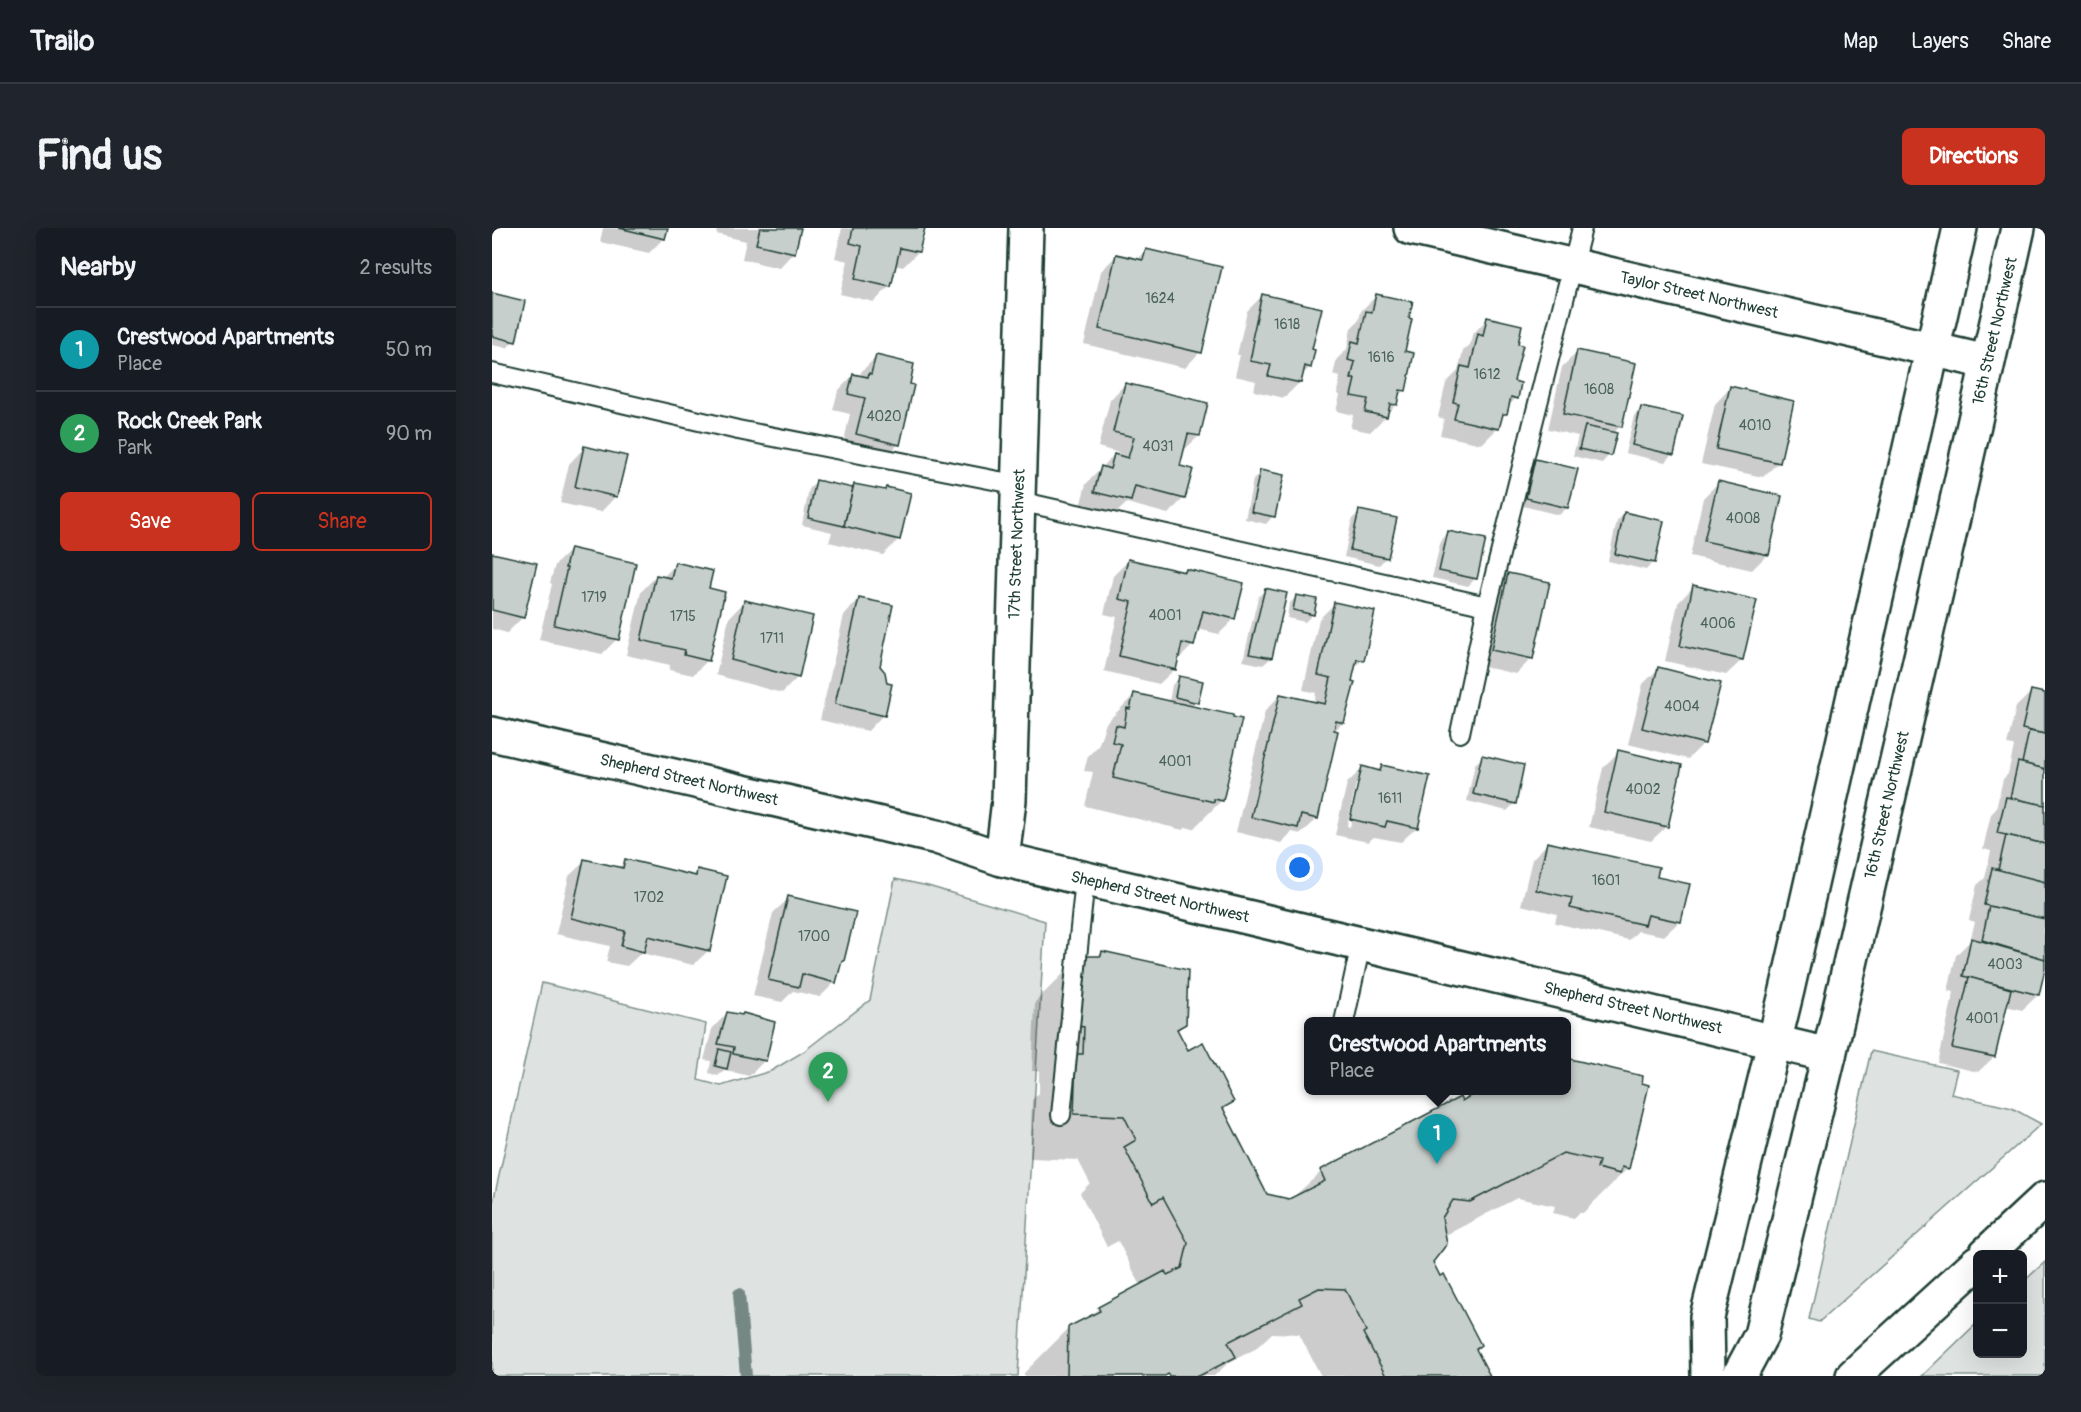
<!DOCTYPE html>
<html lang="en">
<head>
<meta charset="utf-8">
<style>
	:root { --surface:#171b24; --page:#20242c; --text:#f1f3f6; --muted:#9ea1a6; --line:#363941; --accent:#c8321e }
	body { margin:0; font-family:Pangolin,sans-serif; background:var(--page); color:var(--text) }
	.controls { position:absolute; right:18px; bottom:18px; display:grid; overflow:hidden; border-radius:9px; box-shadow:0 6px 24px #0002 }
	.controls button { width:54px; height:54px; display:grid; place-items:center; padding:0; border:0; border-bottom:2px solid var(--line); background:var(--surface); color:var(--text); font:30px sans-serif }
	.you { position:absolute; left:808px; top:640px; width:21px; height:21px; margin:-15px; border:4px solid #fff; border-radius:50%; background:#1a73e8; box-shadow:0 0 0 9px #1a73e833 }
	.badge { display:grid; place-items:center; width:39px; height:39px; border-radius:50%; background:var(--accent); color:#fff; font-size:20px; font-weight:700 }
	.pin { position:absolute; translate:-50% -50px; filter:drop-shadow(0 2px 3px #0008) }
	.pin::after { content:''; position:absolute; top:32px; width:21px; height:18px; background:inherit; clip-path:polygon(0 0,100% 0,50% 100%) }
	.popup { position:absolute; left:812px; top:789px; width:267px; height:78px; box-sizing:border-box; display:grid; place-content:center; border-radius:9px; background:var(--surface); filter:drop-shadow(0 2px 4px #0005); font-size:20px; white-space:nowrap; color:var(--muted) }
	.popup b { font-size:22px; color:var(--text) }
	.popup::after { content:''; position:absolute; left:50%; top:100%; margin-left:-12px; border:12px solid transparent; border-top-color:var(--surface) }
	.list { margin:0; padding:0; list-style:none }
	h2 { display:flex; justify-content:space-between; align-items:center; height:78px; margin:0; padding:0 24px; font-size:26px }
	h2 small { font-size:20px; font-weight:400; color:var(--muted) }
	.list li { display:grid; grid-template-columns:39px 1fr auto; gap:18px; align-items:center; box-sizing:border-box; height:84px; padding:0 24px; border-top:2px solid var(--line) }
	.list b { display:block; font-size:22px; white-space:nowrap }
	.list p { margin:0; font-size:20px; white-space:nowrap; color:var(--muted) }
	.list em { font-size:20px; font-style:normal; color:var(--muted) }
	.actions { display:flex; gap:12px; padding:18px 24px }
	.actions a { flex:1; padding:14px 0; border:2px solid var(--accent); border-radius:9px; text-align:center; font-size:21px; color:var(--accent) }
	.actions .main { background:var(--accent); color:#fff }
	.map { position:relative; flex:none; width:1553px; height:1148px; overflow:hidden; border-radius:9px }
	header { display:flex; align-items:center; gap:36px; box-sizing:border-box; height:84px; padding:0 30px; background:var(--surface); border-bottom:2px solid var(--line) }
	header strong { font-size:28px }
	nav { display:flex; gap:33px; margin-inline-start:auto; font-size:21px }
	.intro { display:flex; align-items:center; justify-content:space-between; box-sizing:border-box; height:144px; padding:0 36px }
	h1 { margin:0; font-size:42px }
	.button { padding:15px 27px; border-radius:9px; background:var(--accent); color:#fff; font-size:21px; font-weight:700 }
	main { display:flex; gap:36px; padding:0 36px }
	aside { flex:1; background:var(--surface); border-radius:9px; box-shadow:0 6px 24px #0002 }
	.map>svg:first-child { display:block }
	.green { fill:#dee3e2; stroke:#7e908b; stroke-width:1.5 }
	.shadow { fill:#0003; fill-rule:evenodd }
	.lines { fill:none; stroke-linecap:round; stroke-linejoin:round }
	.stream { stroke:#758883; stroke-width:12 }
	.building { fill:#c7cfcc; stroke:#1f3d34; stroke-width:1.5 }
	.service-casing { stroke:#1f3d34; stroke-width:22 }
	.minor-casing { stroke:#1f3d34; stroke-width:38 }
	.primary-casing { stroke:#1f3d34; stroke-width:38 }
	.service { stroke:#fff; stroke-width:18 }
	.minor { stroke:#fff; stroke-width:33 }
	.primary { stroke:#fff; stroke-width:33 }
	.labels { text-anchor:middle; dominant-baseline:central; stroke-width:4.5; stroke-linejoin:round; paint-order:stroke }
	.number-label { font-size:14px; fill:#49625a }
	.street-label { font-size:16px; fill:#1f3d34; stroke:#fff }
</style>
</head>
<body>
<header>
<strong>Trailo</strong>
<nav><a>Map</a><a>Layers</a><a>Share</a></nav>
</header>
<div class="intro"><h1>Find us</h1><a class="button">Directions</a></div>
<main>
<aside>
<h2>Nearby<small>2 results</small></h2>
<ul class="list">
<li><span class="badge" style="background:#0f9aa8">1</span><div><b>Crestwood Apartments</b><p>Place</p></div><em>50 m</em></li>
<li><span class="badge" style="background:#2e9e5b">2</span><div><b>Rock Creek Park</b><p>Park</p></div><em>90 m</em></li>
</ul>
<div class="actions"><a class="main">Save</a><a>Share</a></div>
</aside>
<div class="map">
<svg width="1553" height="1148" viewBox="0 0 1553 1148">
	<rect width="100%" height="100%" fill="#fff"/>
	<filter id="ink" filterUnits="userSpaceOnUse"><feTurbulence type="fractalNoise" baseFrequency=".0167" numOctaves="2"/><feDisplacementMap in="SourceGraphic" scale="12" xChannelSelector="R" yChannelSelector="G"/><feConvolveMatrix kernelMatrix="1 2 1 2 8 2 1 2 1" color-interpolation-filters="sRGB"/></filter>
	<g filter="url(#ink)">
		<g class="green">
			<path d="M403,651l33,7 117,35 -27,455h-526v-169l50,-224 164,41 -8,56 23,6 50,-15 32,-19 67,-52z"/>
			<path d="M1379,823l86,19 -6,24 61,14 29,16 -222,198 -10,-3z"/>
			<path d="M1553,1034v114h-123l55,-53 1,31h44l1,-72z"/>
		</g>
		<g class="shadow">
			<path d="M111,0h63l-2,10 -15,15 -49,-11z"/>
			<path d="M226,0h82l-6,24 -15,16 -37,-9 4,-18 -30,-7z"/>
			<path d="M350,0h82l-6,24 -15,15 -9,-2 -5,22 -15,15 -34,-8 8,-33 -13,-3z"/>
			<path d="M654,23l54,101 -15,16 -101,-24 17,-73 16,-16 20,5z"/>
			<path d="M0,67l22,46 -7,7 -15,-3z"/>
			<path d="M885,67l26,57 1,38 -7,8 -2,7 -10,12 -15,15 -20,-4 3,-13 -17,-4 4,-16 -3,-1 3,-17 -7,-2 4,-16 10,-10 4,-21 8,-8 2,-9z"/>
			<path d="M770,68l48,54v17l-9,9 -2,7 -15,15 -30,-7 2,-10 -21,-5 5,-21h-3l10,-44z"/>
			<path d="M995,91l29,26 -3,37 3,16 -9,10 -2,6 -5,5 -2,9 -16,16 -42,-9 4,-16 -6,-2 8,-34 12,-12 5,-20 7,-6 2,-10z"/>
			<path d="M1086,123l42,75 -7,8 -4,21 -7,8 -29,-7 5,-20 -30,-7 14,-62z"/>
			<path d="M385,128l22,88 -16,15 -41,-9 8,-36 -17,-4 5,-19 15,-16 7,2 1,-5z"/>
			<path d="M633,156l74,52 -16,15 -4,17 5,30 -16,16 -41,-11 -13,12 -34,-8 6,-23 28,-29 4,2 1,-4 -21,-6 12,-47z"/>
			<path d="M1238,160l49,74 -16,15 -62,-13 14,-60z"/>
			<path d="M1149,180l31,46 -7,8 -40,-9 9,-37z"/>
			<path d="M92,220l32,48 -15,16 -41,-9 9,-39z"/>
			<path d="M1044,233l31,47 -8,7 -40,-10 9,-37z"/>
			<path d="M768,244l13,44 -7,8 -21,-5 8,-39z"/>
			<path d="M325,253l33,8 4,-4 45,54 -16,16 -54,-13 3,-10 -30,-7 7,-36z"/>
			<path d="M1226,255l49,72 -15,15 -62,-14 13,-58z"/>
			<path d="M868,283l27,46 -8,8 -35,-8 8,-38z"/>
			<path d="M1133,285l28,49 -7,8 -38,-9 9,-40z"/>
			<path d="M956,305l28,45 -8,8 -36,-8 9,-38z"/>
			<path d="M78,322l47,89 -15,15 -63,-14 13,-56 -2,-1 5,-18z"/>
			<path d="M0,326l31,63 -16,16 -15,-4z"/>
			<path d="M637,332l105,59 -15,15 -22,-5 -4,16 -16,16 -2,8 -16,15 -55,-13 13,-54 -13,-3 9,-38z"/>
			<path d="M184,336l31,25 1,71 -15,15 -24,-5 1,-5 -44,-10 15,-63 15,-16 6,2z"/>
			<path d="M1016,346l24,84 -16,16 -40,-9 17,-75z"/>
			<path d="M1201,359l49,73 -16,15 -61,-14 13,-58z"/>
			<path d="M773,362l6,68 -8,7 -20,-4 15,-64z"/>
			<path d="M805,368l16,18 -8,8 -18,-4 2,-14z"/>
			<path d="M367,371l19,67 5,49 -15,16 -48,-11 24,-105z"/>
			<path d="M252,374l54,75 -16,16 -66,-18 13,-57z"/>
			<path d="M842,376l28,56 -9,9 -10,54 -9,8 3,1 -20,87 -16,15 -9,-2 -11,11 -45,-11 29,-121 15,-16 34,8 2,-10 -13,-3 16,-71z"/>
			<path d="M1166,441l46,74 -16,16 -60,-15 15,-60z"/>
			<path d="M688,449l16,25 -5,5 31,93 -29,29 -7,-2 -3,3 -98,-24 8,-34 -9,-1 4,-15 10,-10 8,-23 29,-29 34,8 3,-17z"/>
			<path d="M1539,464l14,3v274l-7,26 -16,15 -17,-4 -11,51 -16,15 -40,-9 16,-71 -6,-1 8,-36 14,-14 5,-19 -6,-2 8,-35 8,-7 6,-27 -8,-2 8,-35 5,-5 7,-30 5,-5 6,-28 -7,-1 9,-38z"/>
			<path d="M1126,524l49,74 -16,15 -62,-14 14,-59z"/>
			<path d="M991,529l32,46 -8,8 -40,-10 8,-37z"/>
			<path d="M890,538l35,61 -16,15 -27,-5 -6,5 -33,-7 12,-52 16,-15 14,3zM864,556h4l-10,43 -3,-1z"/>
			<path d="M1056,615l107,35 25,43 -16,15 -26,-5 -9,9 -74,-17 2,-9 -36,-9 11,-46z"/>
			<path d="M93,633l33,7 8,-7 66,16 6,-6 11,79 -16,15 -52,-12 -14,13 -21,-4 4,-16 -54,-12 13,-58z"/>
			<path d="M297,670l54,62 -4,4 -4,18 -15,15 -27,-6 -11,11 -29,-6 20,-83z"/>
			<path d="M610,724l83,72 -9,8 11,20 45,49 -9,10 42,84 24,6 32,-29 142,-70 9,-12h94v-30l62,108 -45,45h-4l-5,5 -21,-5 2,-7 -38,-8 -73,38 -13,26 57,114h-167l-22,-42 -27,-1 -17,16 -27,14 -14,13h-190v-3l45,-45 20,-10 10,-10 42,-22 -23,-45 -11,6 -27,-54 10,-10 -12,-23 -48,-2 2,-58 7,-7v-22h-7l3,-69 45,-45h17z"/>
			<path d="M235,785l47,10 -10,38 -15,15 -25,-6 -6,6 -9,-3 2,-12 -7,-1 8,-31z"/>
		</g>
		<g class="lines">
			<path class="stream" d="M247,1066l7,82"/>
		</g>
		<g class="building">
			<path d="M127,0h49l-3,11z"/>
			<path d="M268,0h41l-6,25 -39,-9z"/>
			<path d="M361,0h72l-6,24 -19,-4 -9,39 -36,-8 7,-33 -12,-3z"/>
			<path d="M654,21l76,18 -20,86 -103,-24 17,-75 27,6z"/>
			<path d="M0,65l33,8 -9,41 -24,-6z"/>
			<path d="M770,66l60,14 -10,41 3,1 -4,18 -6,-2 -4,17 -33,-7 3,-11 -21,-4 4,-21 -2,-1z"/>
			<path d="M884,66l37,8 -4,16 3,1 -7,32 9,2 -8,38 -6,-1 -3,15 -7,-1 -3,13 -22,-5 3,-13 -17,-3 4,-17h-4l4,-17 -7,-2 4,-19 7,2 7,-32 6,1z"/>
			<path d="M995,89l35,8 -4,19 5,1 -9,36 7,2 -3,16 -7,-2 -4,17h-4l-4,15 -45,-10 4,-16 -5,-1 8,-36 9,2 8,-34 5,2z"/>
			<path d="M1085,122l59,13 -14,64 -59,-13z"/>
			<path d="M384,127l38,9 -4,20 4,1 -14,60 -44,-11 9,-36 -17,-4 5,-20 15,3 1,-4 2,1z"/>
			<path d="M633,155l83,20 -8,33 -12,-2 -8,32 13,3 -8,30 -50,-13 -4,15 -37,-9 7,-26 9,3 4,-15 14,4 6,-21 -21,-5z"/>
			<path d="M1238,158l64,15 -14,62 -64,-14z"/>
			<path d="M1149,179l42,9 -9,39 -42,-10z"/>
			<path d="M1093,198l32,7 -6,23 -32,-7z"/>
			<path d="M92,218l43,10 -10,41 -42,-10z"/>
			<path d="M1043,231l43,10 -10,39 -42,-10z"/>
			<path d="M768,242l24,5 -9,42 -24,-5z"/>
			<path d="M324,252l37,8 -9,38 -36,-8z"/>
			<path d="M1226,253l64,15 -13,59 -65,-14z"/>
			<path d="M362,256l31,6 1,-3 25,6 -11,47 -56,-14z"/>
			<path d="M867,282l38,8 -9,40 -38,-8z"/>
			<path d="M1132,284l40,9 -9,42 -40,-9z"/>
			<path d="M956,303l38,8 -9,40 -38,-8z"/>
			<path d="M78,320l66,15 -17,77 -65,-15 13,-57h-2z"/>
			<path d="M0,325l45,10 -13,55 -32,-8z"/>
			<path d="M636,331l57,13 1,-3 58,14 -9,36 -32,-8 -9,35 -12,-3 -6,27 -57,-14 13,-54 -13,-3z"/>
			<path d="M183,334l38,9 -4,17 16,4 -16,69 -25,-6 1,-5 -44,-10 15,-65 15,3z"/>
			<path d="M1016,345l42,9 -17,77 -42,-9z"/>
			<path d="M1201,357l64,15 -14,60 -63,-14z"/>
			<path d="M773,360l22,5 -15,65 -23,-4z"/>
			<path d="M804,367l21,4 -3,16 -21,-5z"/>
			<path d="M367,370l34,7 -13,61 5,6 2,11 5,1 -7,32 -50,-12z"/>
			<path d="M252,372l69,16 -14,62 -68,-18z"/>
			<path d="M842,374l41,9 -11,50 -7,-2 -5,22 3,1 -11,41 -8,-2 -2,9 4,1 -20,88 -17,-4 -3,13 -47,-11 29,-123 45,10 6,-26 -13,-3z"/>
			<path d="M1166,439l63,16 -16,61 -63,-16z"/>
			<path d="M687,448l24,5 -5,22 -23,-6z"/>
			<path d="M1539,462l14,3v41l-23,-5z"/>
			<path d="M642,465l99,22v2l9,2 -19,82 -9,-2v3l-101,-24 8,-34 -9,-2 4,-17 8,2 3,-19 3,1z"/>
			<path d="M1537,503l16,3v35l-23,-6z"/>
			<path d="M1126,522l64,15 -14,62 -64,-15z"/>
			<path d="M990,527l42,10 -8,39 -43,-10z"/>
			<path d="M1526,534l27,7v36l-35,-7z"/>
			<path d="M890,537l48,11 -12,52 -31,-7 -2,6 -35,-8 12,-53 18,5z"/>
			<path d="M1514,569l39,8v39l-48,-11z"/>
			<path d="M1514,607l39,9v38l-47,-12z"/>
			<path d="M1055,614l112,25 -2,10 33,7 -9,38 -33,-7 -3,10 -75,-17 2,-10 -36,-8z"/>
			<path d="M92,631l39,9 2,-9 71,17 1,-7 30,7 -17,75 -62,-15 -4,16 -23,-6 4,-15 -54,-13z"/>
			<path d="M1500,640l53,14v37l-61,-14z"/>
			<path d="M296,668l68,16 -12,49h-2l-6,22 -34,-9 -3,13 -31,-7z"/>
			<path d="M1497,678l56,13v40l-63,-19z"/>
			<path d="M1479,710l74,21v10l-6,26 -76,-19z"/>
			<path d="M610,723l86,19 -2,54 -9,5 11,21 15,-8 31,60 -11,6 44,86 22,5 36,-18 -5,-11 140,-73 2,4 17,-11h87v-32l77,18 -1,7 7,2 -20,84 -7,-2 -2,7 -23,-6 2,-7 -36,-8 -93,49 -17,-2 -11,18 5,26 -14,18 7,14 4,-2 37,71 -5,4 14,27h-104l-23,-43 3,-2 -21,-42 -26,-1 -20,10 3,6 -74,38 8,15 -37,19h-30l-1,-2 -3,2h-98l1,-49 32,-16 -2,-4 67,-36 2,4 15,-7 6,-25 -25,-46 -10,6 -29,-56 12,-7 -12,-24 -50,-2 2,-60h7l1,-27 -7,-1 2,-70h22z"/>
			<path d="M1477,749l42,12 -16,68 -43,-9z"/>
			<path d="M235,784l15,3 1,-2 32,9 -9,39 -33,-7 1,-7 -16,-3z"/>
			<path d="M227,821l12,3 -4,17 -12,-3z"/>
		</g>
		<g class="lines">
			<defs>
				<g id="service">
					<path d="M0,145l246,57 281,55"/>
					<path d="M527,273l468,105"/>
					<path d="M968,505l27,-127 95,-378"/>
					<path d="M852,794l17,-78"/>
					<path d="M569,887l24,-236"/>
				</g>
				<g id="minor">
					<path d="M919,0l576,134"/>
					<path d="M0,506l445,103 65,22 827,196"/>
					<path d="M510,631l7,-59 17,-572"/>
				</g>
				<g id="primary">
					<path d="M1494,1026l59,-55"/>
					<path d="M1216,1148l-1,-59 80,-327 173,-762"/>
					<path d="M1247,1148l22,-41 68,-280 127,-550 62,-277"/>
					<path d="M1361,1148l125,-114"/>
				</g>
			</defs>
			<use href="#service" class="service-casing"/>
			<use href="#minor" class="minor-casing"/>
			<use href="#primary" class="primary-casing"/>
			<use href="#service" class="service"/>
			<use href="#minor" class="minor"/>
			<use href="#primary" class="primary"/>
		</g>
	</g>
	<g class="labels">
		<g class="number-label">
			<text x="668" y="70">1624</text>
			<text x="795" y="96">1618</text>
			<text x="889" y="129">1616</text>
			<text x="995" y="146">1612</text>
			<text x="1107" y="161">1608</text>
			<text x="392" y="188">4020</text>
			<text x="1263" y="197">4010</text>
			<text x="666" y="218">4031</text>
			<text x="1251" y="290">4008</text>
			<text x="102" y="369">1719</text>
			<text x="673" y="387">4001</text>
			<text x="191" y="388">1715</text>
			<text x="1226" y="395">4006</text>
			<text x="280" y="410">1711</text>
			<text x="1190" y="478">4004</text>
			<text x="683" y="533">4001</text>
			<text x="1151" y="561">4002</text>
			<text x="898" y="570">1611</text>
			<text x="1114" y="652">1601</text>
			<text x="157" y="669">1702</text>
			<text x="322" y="708">1700</text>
			<text x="1513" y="736">4003</text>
			<text x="1490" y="790">4001</text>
		</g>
		<g class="street-label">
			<text transform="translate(1207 67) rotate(13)">Taylor Street Northwest</text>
			<text transform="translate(1503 103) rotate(-77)">16th Street Northwest</text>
			<text transform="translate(525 316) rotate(-88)">17th Street Northwest</text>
			<text transform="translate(197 552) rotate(13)">Shepherd Street Northwest</text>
			<text transform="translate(1395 577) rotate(-77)">16th Street Northwest</text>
			<text transform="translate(668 669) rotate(13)">Shepherd Street Northwest</text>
			<text transform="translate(1141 780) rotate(13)">Shepherd Street Northwest</text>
		</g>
	</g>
</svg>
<div class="controls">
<button>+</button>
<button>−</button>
</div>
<div class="you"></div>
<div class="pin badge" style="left:945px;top:936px;background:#0f9aa8">1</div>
<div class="popup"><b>Crestwood Apartments</b>Place</div>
<div class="pin badge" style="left:336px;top:874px;background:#2e9e5b">2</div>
</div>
</main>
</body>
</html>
